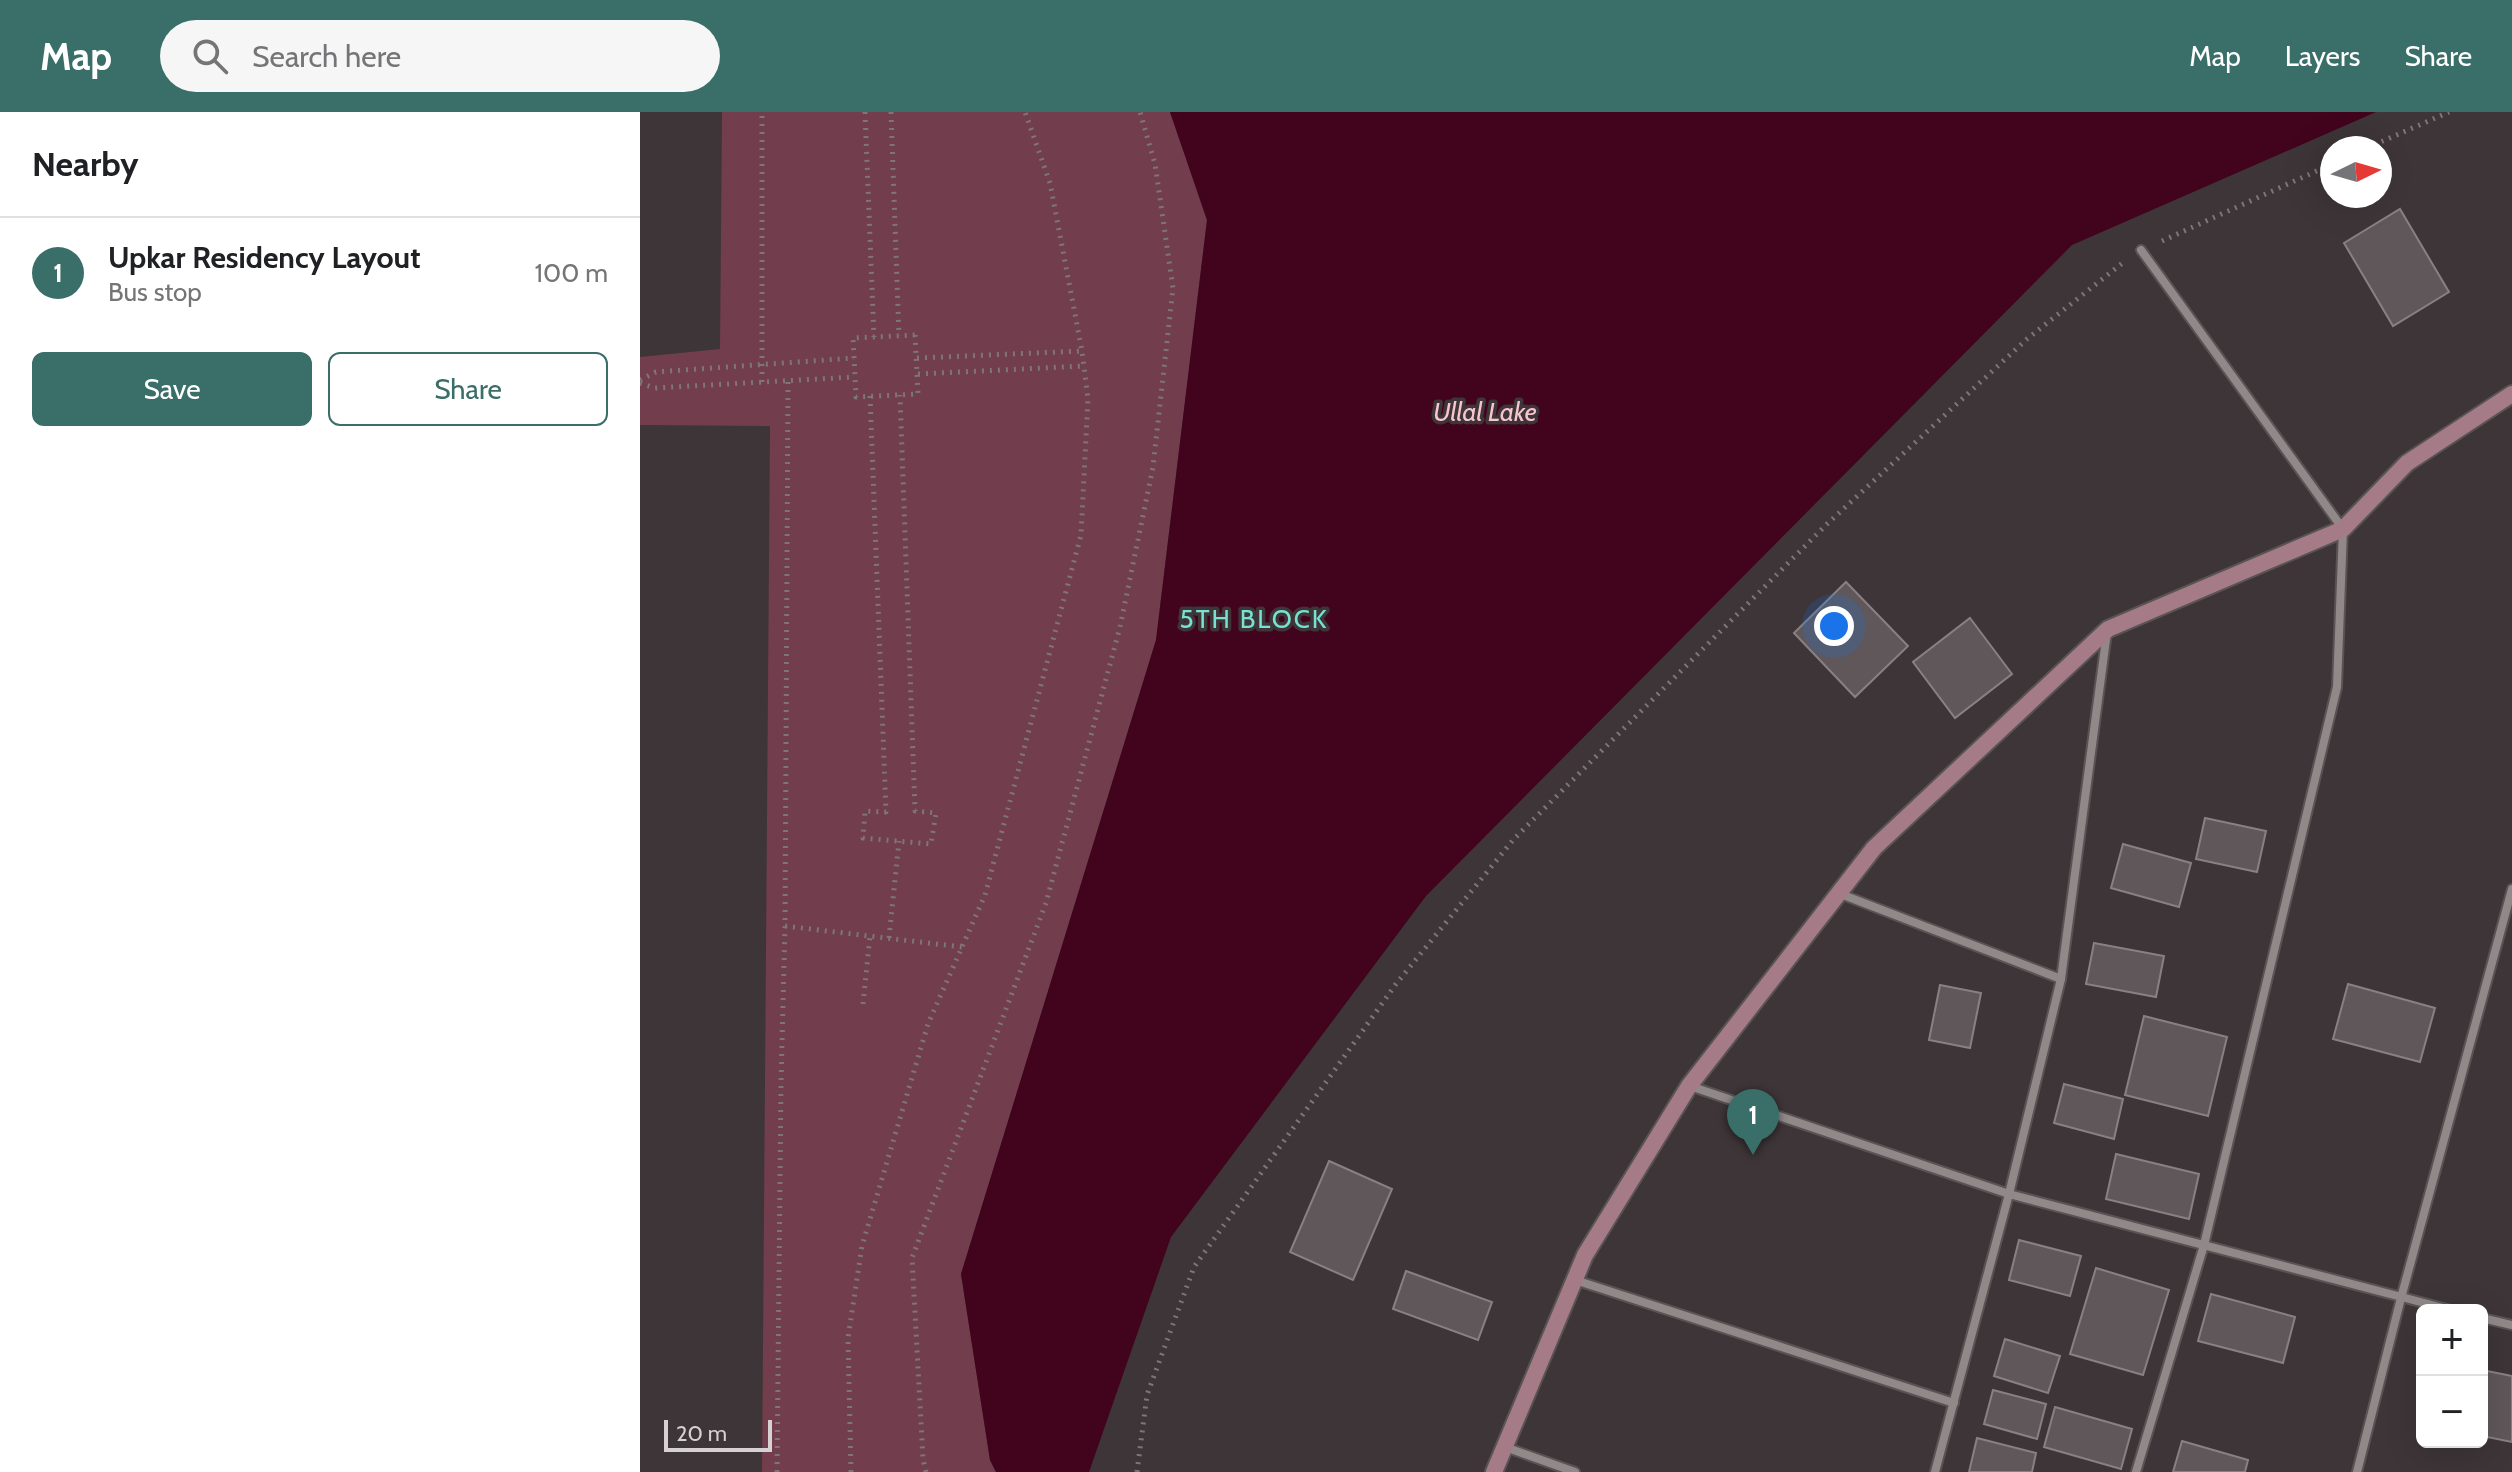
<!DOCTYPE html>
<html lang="en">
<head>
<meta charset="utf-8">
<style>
	:root { --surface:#fff; --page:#f6f6f6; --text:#202124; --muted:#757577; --line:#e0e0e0; --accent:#3a6f69 }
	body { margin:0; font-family:Cabin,sans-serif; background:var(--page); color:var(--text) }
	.controls { position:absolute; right:24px; bottom:24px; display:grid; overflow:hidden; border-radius:12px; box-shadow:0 8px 32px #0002 }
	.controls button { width:72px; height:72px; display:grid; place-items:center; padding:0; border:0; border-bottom:2px solid var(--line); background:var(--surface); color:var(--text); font:40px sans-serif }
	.compass { position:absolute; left:1680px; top:24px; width:72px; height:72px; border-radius:50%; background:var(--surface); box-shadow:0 8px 32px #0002; rotate:85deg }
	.scale { position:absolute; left:24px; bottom:20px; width:108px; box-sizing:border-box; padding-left:8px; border:4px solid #d6d1d2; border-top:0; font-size:22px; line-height:28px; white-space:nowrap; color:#d6d1d2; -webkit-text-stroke:6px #3d3537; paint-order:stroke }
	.you { position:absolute; left:1194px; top:514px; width:28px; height:28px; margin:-20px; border:6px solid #fff; border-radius:50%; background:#1a73e8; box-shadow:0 0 0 12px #1a73e833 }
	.badge { display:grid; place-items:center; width:52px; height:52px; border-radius:50%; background:var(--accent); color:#fff; font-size:26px; font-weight:700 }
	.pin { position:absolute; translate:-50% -66px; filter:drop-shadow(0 2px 4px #0008) }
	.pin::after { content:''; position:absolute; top:42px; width:28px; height:24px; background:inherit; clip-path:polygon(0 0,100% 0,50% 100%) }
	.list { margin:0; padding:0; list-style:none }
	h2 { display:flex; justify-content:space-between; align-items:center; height:104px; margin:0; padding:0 32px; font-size:34px }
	h2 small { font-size:26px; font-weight:400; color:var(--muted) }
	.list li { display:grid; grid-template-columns:52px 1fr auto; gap:24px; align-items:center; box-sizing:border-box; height:112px; padding:0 32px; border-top:2px solid var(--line) }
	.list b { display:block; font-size:30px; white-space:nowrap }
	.list p { margin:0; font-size:26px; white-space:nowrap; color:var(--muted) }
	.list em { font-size:26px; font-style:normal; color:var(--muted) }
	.actions { display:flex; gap:16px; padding:24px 32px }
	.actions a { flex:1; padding:18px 0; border:2px solid var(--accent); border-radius:12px; text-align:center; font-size:28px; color:var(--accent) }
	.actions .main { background:var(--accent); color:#fff }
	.icon { flex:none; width:44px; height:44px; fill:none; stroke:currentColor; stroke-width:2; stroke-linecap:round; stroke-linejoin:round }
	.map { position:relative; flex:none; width:1872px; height:1360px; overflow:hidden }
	header { display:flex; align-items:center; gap:48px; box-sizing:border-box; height:112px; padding:0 40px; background:var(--accent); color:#fff }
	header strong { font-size:38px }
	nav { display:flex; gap:44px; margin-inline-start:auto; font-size:28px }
	.search { width:560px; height:72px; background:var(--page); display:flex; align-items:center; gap:20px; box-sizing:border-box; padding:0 28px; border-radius:44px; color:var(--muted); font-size:30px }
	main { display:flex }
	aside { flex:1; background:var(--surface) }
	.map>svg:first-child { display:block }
	.green { fill:#723d4c }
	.water { fill:#42031d }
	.building { fill:#5f5759; stroke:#898082; stroke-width:2 }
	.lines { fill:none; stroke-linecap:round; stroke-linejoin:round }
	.street-casing { stroke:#595354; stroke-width:12 }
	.secondary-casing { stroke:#595354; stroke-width:20 }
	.path { stroke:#7d7678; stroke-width:5; stroke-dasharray:2 6; stroke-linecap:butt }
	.street { stroke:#91888a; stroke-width:8 }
	.secondary { stroke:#a67b88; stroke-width:16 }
	.labels { text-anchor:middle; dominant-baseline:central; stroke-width:7; stroke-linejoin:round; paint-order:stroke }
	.water-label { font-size:26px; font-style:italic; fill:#f7c5d0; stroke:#3d3537 }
	.neighbourhood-label { font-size:26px; letter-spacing:2px; fill:#79e1d1; stroke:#3d3537 }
</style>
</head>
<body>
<header>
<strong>Map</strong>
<div class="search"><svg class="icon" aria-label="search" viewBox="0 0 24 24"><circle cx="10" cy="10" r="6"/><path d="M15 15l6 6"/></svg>Search here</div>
<nav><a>Map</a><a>Layers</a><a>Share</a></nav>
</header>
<main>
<aside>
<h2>Nearby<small></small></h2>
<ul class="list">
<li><span class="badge">1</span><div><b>Upkar Residency Layout</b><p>Bus stop</p></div><em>100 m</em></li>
</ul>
<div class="actions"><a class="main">Save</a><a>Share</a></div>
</aside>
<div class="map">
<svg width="1872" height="1360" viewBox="0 0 1872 1360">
	<rect width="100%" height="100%" fill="#3d3537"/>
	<path class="green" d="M82,0h448l37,108 -51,420 -195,634 29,186 6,12h-234l8,-1046 -130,-1v-68l80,-8z"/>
	<path class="water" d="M530,0h1206l-304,133 -646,651 -255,341 -82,235h-93l-6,-12 -29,-186 195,-634 51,-420z"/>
	<g class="building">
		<path d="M1760,97l49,83 -56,34 -49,-83z"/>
		<path d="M1206,470l62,64 -53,51 -61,-64z"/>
		<path d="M1330,506l42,56 -57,44 -42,-56z"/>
		<path d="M1565,706l61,13 -9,41 -61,-13z"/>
		<path d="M1483,732l68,19 -12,44 -68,-19z"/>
		<path d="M1454,831l70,13 -8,41 -70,-13z"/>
		<path d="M1708,872l87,24 -15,54 -87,-23z"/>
		<path d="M1300,873l41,8 -11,55 -41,-8z"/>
		<path d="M1504,904l83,21 -19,79 -83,-21z"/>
		<path d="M1424,972l59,15 -9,40 -60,-16z"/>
		<path d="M1476,1042l83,20 -10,45 -83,-20z"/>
		<path d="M689,1049l63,28 -39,91 -63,-28z"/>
		<path d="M1379,1128l62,16 -11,40 -61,-16z"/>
		<path d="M1456,1156l73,22 -26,85 -73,-21z"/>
		<path d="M766,1159l86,31 -14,38 -85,-31z"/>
		<path d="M1571,1182l84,23 -12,46 -85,-22z"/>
		<path d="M1365,1227l55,17 -12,37 -54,-17z"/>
		<path d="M1842,1258l30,6v66l-30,-6z"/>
		<path d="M1353,1278l53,14 -9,35 -53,-15z"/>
		<path d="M1415,1295l77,22 -11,40 -77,-22z"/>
		<path d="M1337,1326l59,15 -4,19h-63z"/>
		<path d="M1542,1329l66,19 -3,12h-72z"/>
	</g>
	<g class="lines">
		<defs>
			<g id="street">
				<path d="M1198,781l223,86"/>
				<path d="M1050,974l319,108 442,116"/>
				<path d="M935,1168l379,123"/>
				<path d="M1842,1206l30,7"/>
				<path d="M865,1335l70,25"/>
				<path d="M1295,1360l74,-278 52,-215 46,-347"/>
				<path d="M1496,1360l68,-227 133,-558 6,-158 -202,-279"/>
				<path d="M1717,1360l44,-174 111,-409"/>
			</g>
			<path id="secondary" d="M854,1360l91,-217 104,-169 185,-238 234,-219 235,-100 64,-66 105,-69"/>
		</defs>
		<use href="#street" class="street-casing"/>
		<use href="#secondary" class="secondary-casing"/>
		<g class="path">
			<path d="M225,0l9,225"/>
			<path d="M251,0l8,224"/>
			<path d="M1727,36l82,-36"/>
			<path d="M1522,129l170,-77"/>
			<path d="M275,223l3,59 -62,3 -3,-59z"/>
			<path d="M277,246l165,-7"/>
			<path d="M278,262l166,-8"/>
			<path d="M0,268l16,-8 198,-14"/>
			<path d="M122,270v-270"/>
			<path d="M0,271l15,5 199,-11"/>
			<path d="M230,284l16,416 -21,-1 -2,27 68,6 5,-31 -21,-2 -15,-416"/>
			<path d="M145,814l177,21"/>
			<path d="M249,826l10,-97"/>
			<path d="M223,892l7,-68"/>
			<path d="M137,1360l4,-389 4,-157 3,-545"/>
			<path d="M211,1360l-3,-134 14,-92 66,-222 57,-129 96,-360 7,-136 -6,-48 -32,-168 -25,-71"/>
			<path d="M286,1360l-3,-13 -11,-201 134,-355 74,-276 33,-160 20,-179 -18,-124 -15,-52"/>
			<path d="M497,1360l10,-77 47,-128 202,-283 117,-144 313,-315 201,-186 98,-78"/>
		</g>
		<use href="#street" class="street"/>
		<use href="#secondary" class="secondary"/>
	</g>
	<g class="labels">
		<g class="water-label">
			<text x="845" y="300">Ullal Lake</text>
		</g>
		<g class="neighbourhood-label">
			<text x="614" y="507">5TH BLOCK</text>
		</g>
	</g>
</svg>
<div class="controls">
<button>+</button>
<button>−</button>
</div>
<svg class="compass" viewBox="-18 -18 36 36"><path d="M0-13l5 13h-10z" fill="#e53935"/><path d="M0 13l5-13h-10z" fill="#757577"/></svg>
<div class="scale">20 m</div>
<div class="you"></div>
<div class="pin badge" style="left:1113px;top:1043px">1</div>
</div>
</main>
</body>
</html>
